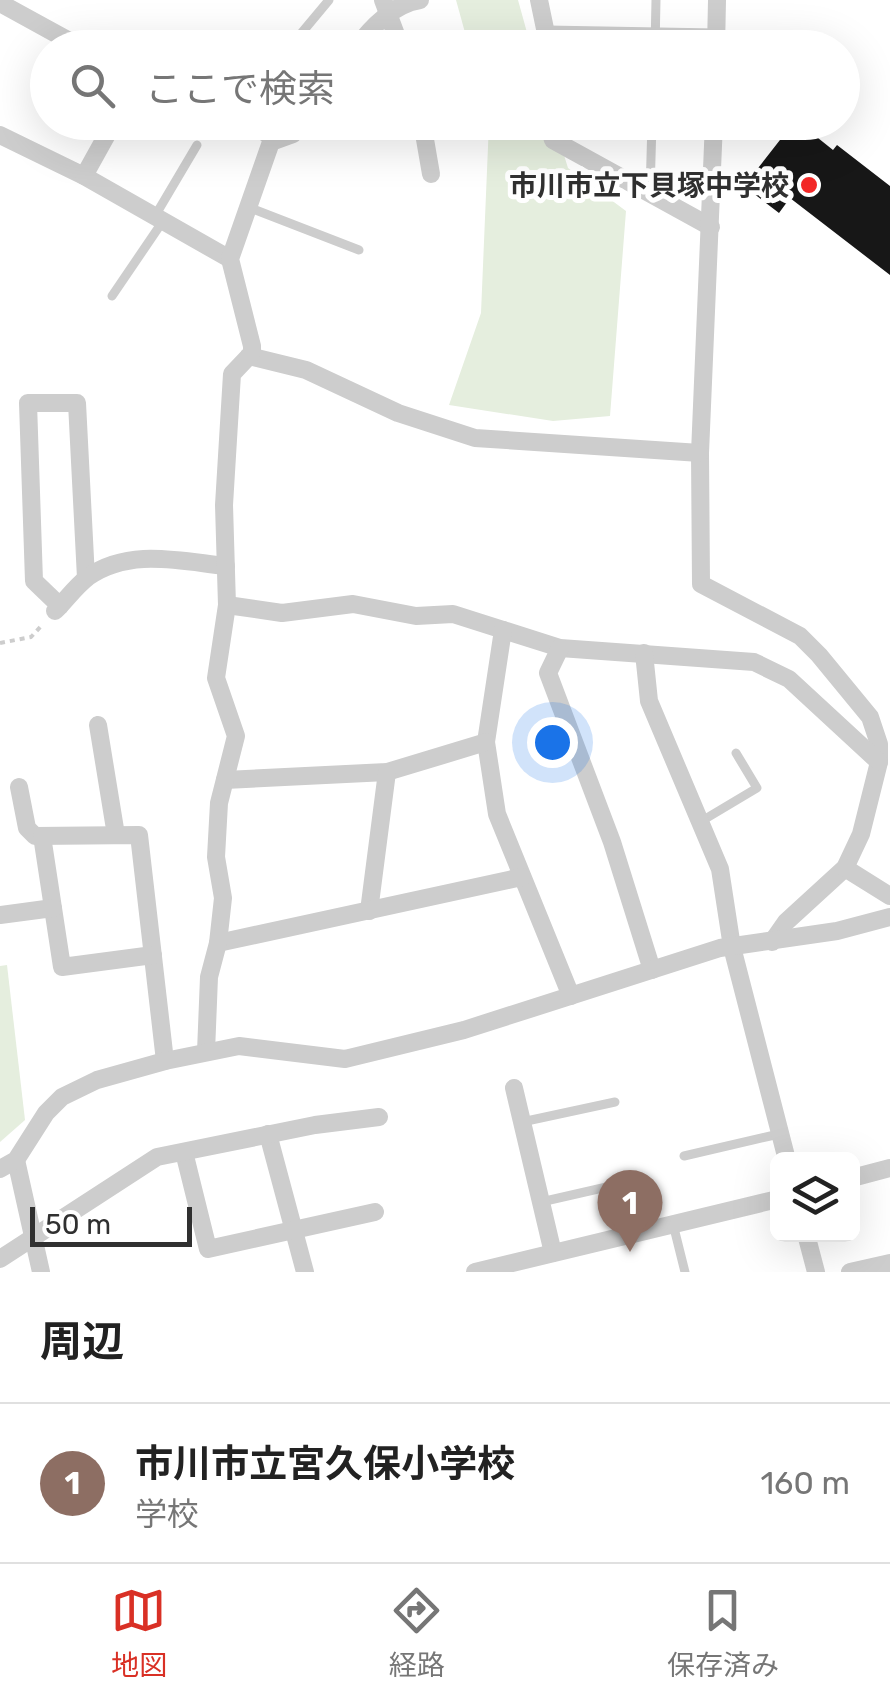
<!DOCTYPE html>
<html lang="ja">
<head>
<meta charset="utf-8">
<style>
	:root { --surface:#fff; --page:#f6f6f6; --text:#222; --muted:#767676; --line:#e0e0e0; --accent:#d93025 }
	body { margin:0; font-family:Rubik,"Noto Sans JP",sans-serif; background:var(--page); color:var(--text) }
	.controls { position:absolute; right:30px; bottom:30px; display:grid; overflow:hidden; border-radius:15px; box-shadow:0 10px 40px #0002 }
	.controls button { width:90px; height:90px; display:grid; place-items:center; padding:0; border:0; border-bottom:2px solid var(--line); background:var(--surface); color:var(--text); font:50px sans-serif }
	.scale { position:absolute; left:30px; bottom:25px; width:162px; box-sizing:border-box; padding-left:10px; border:5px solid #303030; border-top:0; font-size:28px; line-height:35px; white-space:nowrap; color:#303030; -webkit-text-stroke:8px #fff; paint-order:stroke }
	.you { position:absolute; left:552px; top:742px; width:35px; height:35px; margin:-25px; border:8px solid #fff; border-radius:50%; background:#1a73e8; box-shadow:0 0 0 15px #1a73e833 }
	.badge { display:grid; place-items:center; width:65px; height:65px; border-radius:50%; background:var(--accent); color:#fff; font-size:32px; font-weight:700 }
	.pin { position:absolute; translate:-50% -82px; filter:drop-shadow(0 2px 5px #0008) }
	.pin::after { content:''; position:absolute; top:52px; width:35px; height:30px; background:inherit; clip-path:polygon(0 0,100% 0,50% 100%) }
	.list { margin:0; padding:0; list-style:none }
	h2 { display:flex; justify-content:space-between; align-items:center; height:130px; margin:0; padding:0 40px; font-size:42px }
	h2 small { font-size:32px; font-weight:400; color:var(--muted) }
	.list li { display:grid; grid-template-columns:65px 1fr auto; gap:30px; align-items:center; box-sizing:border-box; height:160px; padding:0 40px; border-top:2px solid var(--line) }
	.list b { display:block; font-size:38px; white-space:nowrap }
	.list p { margin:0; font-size:32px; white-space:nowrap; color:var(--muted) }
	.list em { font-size:32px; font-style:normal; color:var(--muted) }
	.icon { flex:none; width:55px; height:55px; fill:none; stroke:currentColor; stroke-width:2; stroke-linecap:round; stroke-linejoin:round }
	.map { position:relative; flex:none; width:890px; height:1272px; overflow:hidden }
	.search { position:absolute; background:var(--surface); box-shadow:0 10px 40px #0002; left:30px; right:30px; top:30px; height:110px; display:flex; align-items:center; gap:25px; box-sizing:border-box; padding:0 35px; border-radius:55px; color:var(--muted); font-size:38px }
	.sheet { height:290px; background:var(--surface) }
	nav { display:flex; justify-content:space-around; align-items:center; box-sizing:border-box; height:140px; border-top:2px solid var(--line); background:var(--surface); font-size:28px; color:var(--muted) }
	nav a { display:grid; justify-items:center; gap:5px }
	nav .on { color:var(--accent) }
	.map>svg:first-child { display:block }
	.green { fill:#e5eede }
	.building { fill:#171717 }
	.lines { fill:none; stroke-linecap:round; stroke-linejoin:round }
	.path { stroke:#cdcdcd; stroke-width:4; stroke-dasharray:5 5; stroke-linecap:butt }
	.service { stroke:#cdcdcd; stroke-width:9 }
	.minor { stroke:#cdcdcd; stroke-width:18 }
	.poi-dot { fill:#f32827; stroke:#fff; stroke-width:4 }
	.labels { text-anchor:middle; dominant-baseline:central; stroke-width:10; stroke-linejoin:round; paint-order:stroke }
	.poi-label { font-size:28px; font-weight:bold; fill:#303030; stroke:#fff; text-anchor:end }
</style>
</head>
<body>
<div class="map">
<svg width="890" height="1272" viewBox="0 0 890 1272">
	<rect width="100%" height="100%" fill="#fff"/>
	<g class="green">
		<path d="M456,0h62l13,47h-62z"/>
		<path d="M489,123h65l14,45 58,43 -16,205 -57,5 -104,-16 32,-92z"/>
		<path d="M7,965l18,155 -25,22v-176z"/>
	</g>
	<path class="building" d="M794,122h4l35,28 4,-5 53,41v89l-100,-77 -11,15 -35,-27z"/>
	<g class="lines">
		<path class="path" d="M0,643l31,-6 12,-13"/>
		<g class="service">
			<path d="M547,30l169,3"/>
			<path d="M289,48l40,-48"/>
			<path d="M655,48l1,-48"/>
			<path d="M241,122l30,20"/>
			<path d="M650,193l2,-71"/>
			<path d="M248,207l111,43"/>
			<path d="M155,216l42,-71"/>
			<path d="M112,296l51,-75"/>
			<path d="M700,822l57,-34 -21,-35"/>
			<path d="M522,1122l93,-20"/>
			<path d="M684,1156l95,-22"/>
			<path d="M541,1202l92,-21"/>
			<path d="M673,1224l12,48"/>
		</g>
		<g class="minor">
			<path d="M383,0l18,48"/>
			<path d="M539,0l10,48"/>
			<path d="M0,3l82,45"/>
			<path d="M356,48c15,-21 38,-44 64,-48"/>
			<path d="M716,48l1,-48"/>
			<path d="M422,122l9,52"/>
			<path d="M547,122l6,18 158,87"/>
			<path d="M714,122l-14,331 1,131 99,52 19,19 51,62 9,27v18l-18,72 -16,34 -59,54 -14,20"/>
			<path d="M0,135l84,41 146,83"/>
			<path d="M84,176l30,-54"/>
			<path d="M249,356l57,14 92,43 77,25 225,15"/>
			<path d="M227,605l55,8 71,-9 63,12 37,-2 107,34 194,14 35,17 90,83"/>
			<path d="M60,606l-26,-25 -6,-178h49l9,175"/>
			<path d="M55,611c11,-11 21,-25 33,-34 41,-29 91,-16 138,-11"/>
			<path d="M503,630l-17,112 11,72 74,182"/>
			<path d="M560,648l-12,25 64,169 40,128"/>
			<path d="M644,653l5,48 71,168 12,78 55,213"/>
			<path d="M98,725l18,110"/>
			<path d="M225,780l162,-8 99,-30"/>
			<path d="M19,787l8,41 8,8 104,-1 26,226"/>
			<path d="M42,836l20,131 91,-12"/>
			<path d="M845,868l45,28"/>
			<path d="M369,911l18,-139"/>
			<path d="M0,915l53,-7"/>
			<path d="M218,943l304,-66"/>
			<path d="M206,1052l3,-75 9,-34 5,-45 -7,-41 3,-54 17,-67 -20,-58 11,-73 -3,-100 8,-131 20,-21v-7l-22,-87 41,-117 22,-8 8,-12"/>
			<path d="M514,1088l39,165"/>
			<path d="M268,1134l37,138"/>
			<path d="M184,1152l24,97 167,-37"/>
			<path d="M16,1160l25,112"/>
			<path d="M0,1169l16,-9 30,-47 16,-16 35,-17 68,-19 74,-15 106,13 119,-29 256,-82 117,-17 53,-14"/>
			<path d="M852,1178l38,-10"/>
			<path d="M806,1234l10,38"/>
			<path d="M0,1259l157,-102 158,-32 64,-8"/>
			<path d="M475,1272l303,-73"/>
			<path d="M850,1272l40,-9"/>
		</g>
	</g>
	<circle class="poi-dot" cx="809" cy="185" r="10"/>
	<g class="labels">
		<g class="poi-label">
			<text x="789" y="185">市川市立下貝塚中学校</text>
		</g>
	</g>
</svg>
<div class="controls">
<button><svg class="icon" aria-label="layers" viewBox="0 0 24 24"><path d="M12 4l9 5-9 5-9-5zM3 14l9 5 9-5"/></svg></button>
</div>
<div class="scale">50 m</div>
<div class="you"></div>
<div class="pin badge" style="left:630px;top:1252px;background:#8d6e63">1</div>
<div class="search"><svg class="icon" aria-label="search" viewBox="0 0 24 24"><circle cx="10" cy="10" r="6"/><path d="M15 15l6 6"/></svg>ここで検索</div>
</div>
<section class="sheet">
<h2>周辺<small></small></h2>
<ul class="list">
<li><span class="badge" style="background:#8d6e63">1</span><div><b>市川市立宮久保小学校</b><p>学校</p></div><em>160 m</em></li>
</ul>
</section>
<nav>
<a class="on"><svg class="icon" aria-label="map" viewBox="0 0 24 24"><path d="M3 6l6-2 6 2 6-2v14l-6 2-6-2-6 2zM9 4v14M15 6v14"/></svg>地図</a>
<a><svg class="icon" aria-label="directions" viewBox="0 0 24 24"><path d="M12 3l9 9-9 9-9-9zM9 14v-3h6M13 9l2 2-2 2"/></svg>経路</a>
<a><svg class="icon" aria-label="saved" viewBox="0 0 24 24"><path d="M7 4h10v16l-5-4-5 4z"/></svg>保存済み</a>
</nav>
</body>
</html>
